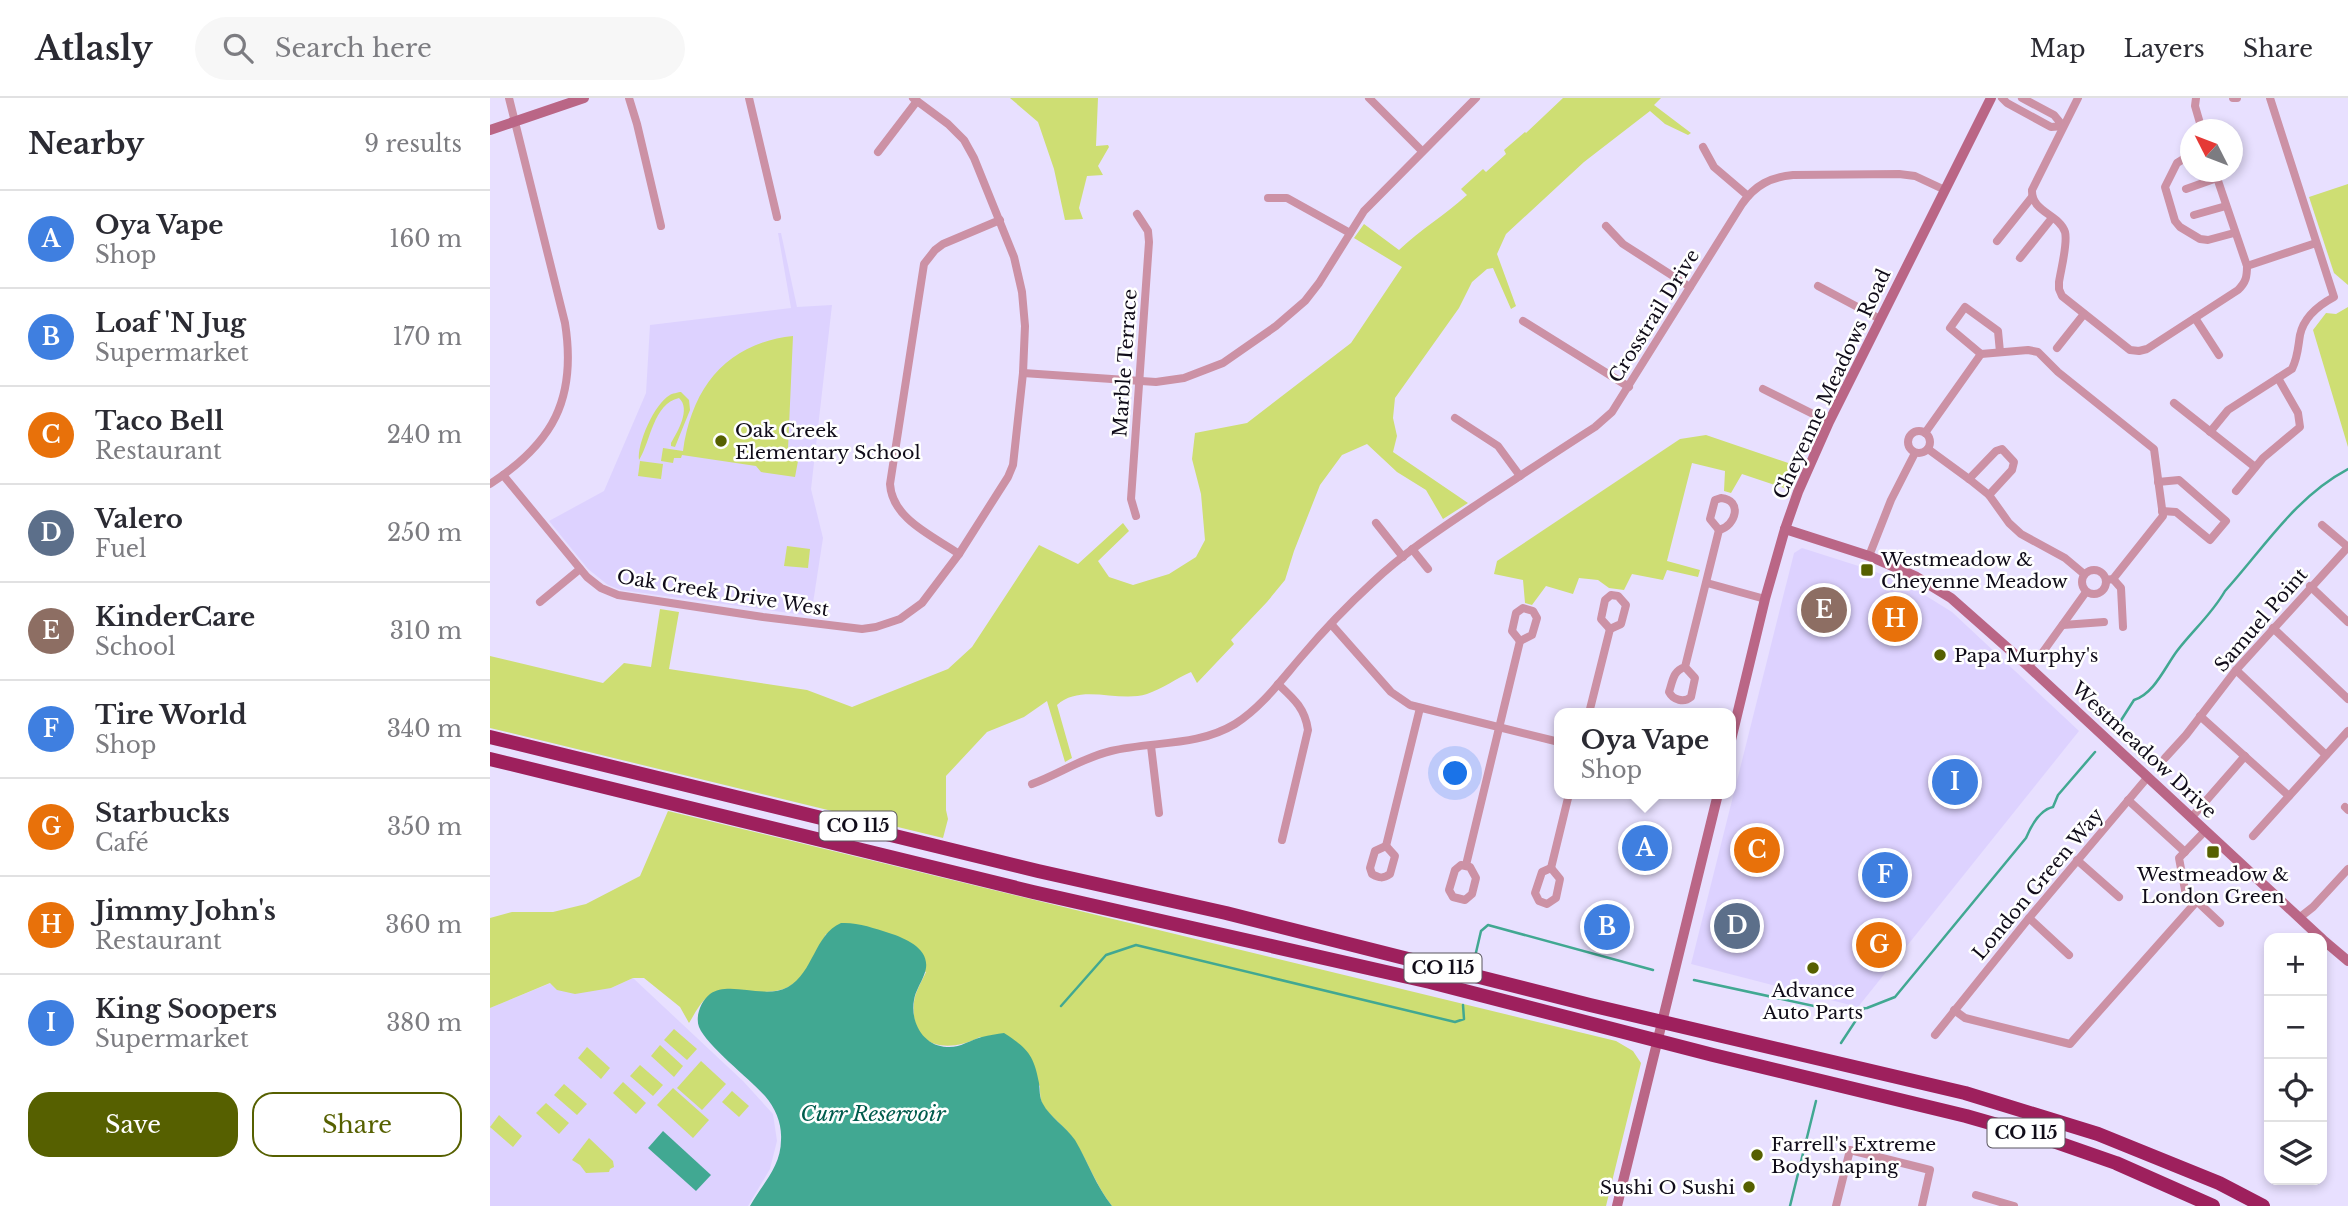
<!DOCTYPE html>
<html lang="en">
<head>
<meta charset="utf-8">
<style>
	:root { --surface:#fff; --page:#f7f7f7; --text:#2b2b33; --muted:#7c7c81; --line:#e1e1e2; --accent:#566000 }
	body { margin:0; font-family:"Libre Baskerville",serif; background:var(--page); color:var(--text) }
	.controls { position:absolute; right:21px; bottom:21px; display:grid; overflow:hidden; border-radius:14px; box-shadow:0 4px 10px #0003 }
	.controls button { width:63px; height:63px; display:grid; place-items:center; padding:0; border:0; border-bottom:2px solid var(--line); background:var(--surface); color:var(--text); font:35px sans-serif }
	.compass { position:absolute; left:1690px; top:21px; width:63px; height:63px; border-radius:50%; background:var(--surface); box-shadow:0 4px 10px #0003; rotate:312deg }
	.you { position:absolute; left:966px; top:676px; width:24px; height:24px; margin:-18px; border:5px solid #fff; border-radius:50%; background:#1a73e8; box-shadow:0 0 0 10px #1a73e833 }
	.badge { display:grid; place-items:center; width:46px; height:46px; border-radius:50%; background:var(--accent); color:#fff; font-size:23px; font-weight:700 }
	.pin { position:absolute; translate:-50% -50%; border:4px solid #fff; box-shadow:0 2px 7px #0006 }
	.popup { position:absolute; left:1064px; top:610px; width:182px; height:91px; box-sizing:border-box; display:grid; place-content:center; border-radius:14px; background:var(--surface); filter:drop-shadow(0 2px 5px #0005); font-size:23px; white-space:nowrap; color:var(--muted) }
	.popup b { font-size:26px; color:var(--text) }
	.popup::after { content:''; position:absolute; left:50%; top:100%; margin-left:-14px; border:14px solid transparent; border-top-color:var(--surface) }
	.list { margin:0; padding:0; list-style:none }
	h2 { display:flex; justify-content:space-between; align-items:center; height:91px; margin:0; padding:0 28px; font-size:30px }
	h2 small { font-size:23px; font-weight:400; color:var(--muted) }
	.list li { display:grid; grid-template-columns:46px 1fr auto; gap:21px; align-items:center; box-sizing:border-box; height:98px; padding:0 28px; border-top:2px solid var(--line) }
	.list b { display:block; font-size:26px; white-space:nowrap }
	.list p { margin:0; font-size:23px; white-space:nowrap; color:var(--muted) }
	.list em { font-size:23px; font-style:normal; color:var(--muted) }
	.actions { display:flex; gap:14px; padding:21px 28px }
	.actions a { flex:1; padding:16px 0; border:2px solid var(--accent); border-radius:21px; text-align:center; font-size:24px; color:var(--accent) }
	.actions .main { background:var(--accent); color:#fff }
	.icon { flex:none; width:38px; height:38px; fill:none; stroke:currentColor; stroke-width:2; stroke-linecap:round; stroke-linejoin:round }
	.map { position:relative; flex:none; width:1858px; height:1108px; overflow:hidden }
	header { display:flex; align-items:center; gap:42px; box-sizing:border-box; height:98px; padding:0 35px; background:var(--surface); border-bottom:2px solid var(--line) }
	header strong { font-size:33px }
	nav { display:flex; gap:38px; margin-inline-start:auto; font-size:24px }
	.search { width:490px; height:63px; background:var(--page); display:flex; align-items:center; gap:18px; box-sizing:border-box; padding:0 24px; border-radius:38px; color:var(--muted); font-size:26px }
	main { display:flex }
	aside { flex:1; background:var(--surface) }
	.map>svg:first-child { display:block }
	.built { fill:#ddd2ff }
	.green { fill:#cede73 }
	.water { fill:#41a892 }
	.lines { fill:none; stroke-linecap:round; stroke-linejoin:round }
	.stream { stroke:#41a892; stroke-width:2.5 }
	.street { stroke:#cc91a5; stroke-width:8 }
	.secondary { stroke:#ba6686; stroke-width:10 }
	.highway { stroke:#9e205d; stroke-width:14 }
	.poi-dot { fill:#566000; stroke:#fff; stroke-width:2.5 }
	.labels { text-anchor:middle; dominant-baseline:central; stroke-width:5; stroke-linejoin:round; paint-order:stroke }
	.shield { fill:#fff; stroke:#58555e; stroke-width:2 }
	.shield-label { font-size:18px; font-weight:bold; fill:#100c19 }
	.street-label { font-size:19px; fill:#100c19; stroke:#fff }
	.poi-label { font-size:19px; fill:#100c19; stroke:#fff; text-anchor:start }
	.water-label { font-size:21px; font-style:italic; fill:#005c4d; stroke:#fff }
</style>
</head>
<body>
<header>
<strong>Atlasly</strong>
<div class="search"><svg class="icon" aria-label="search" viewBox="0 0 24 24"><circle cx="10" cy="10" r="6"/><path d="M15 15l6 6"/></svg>Search here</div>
<nav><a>Map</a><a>Layers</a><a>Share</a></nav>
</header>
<main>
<aside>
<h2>Nearby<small>9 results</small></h2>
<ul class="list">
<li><span class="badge" style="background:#3f7fe0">A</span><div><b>Oya Vape</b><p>Shop</p></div><em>160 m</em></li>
<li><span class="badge" style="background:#3f7fe0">B</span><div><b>Loaf 'N Jug</b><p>Supermarket</p></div><em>170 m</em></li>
<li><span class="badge" style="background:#e8710a">C</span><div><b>Taco Bell</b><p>Restaurant</p></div><em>240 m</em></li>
<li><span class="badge" style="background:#5c6f8a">D</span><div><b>Valero</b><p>Fuel</p></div><em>250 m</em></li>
<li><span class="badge" style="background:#8d6e63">E</span><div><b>KinderCare</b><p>School</p></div><em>310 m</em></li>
<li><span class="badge" style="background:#3f7fe0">F</span><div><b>Tire World</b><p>Shop</p></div><em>340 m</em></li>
<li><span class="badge" style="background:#e8710a">G</span><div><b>Starbucks</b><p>Café</p></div><em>350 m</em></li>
<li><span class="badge" style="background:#e8710a">H</span><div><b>Jimmy John's</b><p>Restaurant</p></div><em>360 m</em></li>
<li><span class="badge" style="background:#3f7fe0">I</span><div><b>King Soopers</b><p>Supermarket</p></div><em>380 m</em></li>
</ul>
<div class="actions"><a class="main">Save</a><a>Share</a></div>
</aside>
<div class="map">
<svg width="1858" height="1108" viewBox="0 0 1858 1108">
	<rect width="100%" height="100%" fill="#e8e0ff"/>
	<g class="built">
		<path d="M288,135h3l16,74 35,-2 -21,184 12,49 -12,78 -190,-26 -13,-5 -20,-16 -39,-48 55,-30 42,-98 4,-68 141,-17z"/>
		<path d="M1312,450l69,22 39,16 42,26 127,119 -221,276 -167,-43 103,-411z"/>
		<path d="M143,880l110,103 30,33 4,27 -7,28 -22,37h-258v-198l61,-25 60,5z"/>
	</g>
	<g class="green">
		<path d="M520,0h88l-2,48 12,-1 1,2 -11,19 5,9 -16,1 -8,32 4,11 -18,1 -11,-51 -16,-47z"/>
		<path d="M1073,0h98l-7,7 37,28 -3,2 -23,-11 -15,-13 -66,51 -78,72 -9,20 19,52 -5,3 -18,-41 -6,1 -15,13 -13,26 -64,90 -2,20 4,18 -4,16 75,51 -25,16 -17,-29 -29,-18 -30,-28 -25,11 -22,30 -26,66 -9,29 -18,22 -36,38 3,4 -37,39 -6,-11c-14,6 -29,17 -44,22 -29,9 -66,-11 -90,11l15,53 -7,4 -18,-61 -23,16 -37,15 -41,44v34l2,9 -5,19 -453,-110v-72l113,27 21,-20 27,4 9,-58 19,3 -10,57 138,21 45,17 96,-38 24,-22 67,-102 39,19 45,-41 6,8 -31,30 11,16 24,8 36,-11 27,-17 9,-17 -4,-46 -9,-35 3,-26 52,-10 104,-80 51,-76 -48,-29 10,-14 35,26c21,-20 46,-35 68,-55l-6,-6 22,-20 3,3 20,-18 -2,-4 21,-18 1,1z"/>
		<path d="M1858,86v101l-14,-12 -25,-76z"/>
		<path d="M1858,209v140l-35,-117 13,-17 10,1z"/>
		<path d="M303,238l-5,113 -12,9 22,3 -3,16 -34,-5 -5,-6 -74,-11 -1,3h-7l-1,5 -12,-2 2,-13 20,3c9,-64 44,-108 110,-115z"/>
		<path d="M191,294l8,8 1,10 -15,37 -4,-1v-3c7,-12 20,-34 8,-45 -26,6 -28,43 -40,62 -2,-16 15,-56 31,-65 1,-1 9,-3 11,-3z"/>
		<path d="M1216,337l91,31 -10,23 -45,-15 -11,19 -7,-2 1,-20 -33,-8 -25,98 33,9 -2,7 -31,-7 -4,10 -31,-6 -8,16 -15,-2 -11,-8 -19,-2 -6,16 -27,-8 -14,19 -7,-2 -2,-23 -29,-6 3,-13 183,-122z"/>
		<path d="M150,363l23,3 -2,15 -23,-3z"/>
		<path d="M297,448l23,3 -2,19 -24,-2z"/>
		<path d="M178,713l948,230 17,10 8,12 -35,143h-494c-16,-20 -24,-45 -38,-66 -8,-13 -21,-21 -30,-33 -4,-6 -4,-14 -4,-21l-60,-49c-33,17 -71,11 -66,-35 1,-10 8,-21 12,-30l-100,-38c-8,16 -16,35 -29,47 -26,23 -61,0 -89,16 -7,4 -14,18 -19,26l-9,-16 -36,-29h-11l-22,10 -36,6 -18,-4 -7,-7 -60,25v-90l22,-6h41l33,-8 54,-28z"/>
		<path d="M184,931l23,20 -10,11 -23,-20z"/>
		<path d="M170,947l23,21 -9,11 -23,-21z"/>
		<path d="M97,949l23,21 -9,11 -23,-21z"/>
		<path d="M211,963l25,23 -24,26 -25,-22z"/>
		<path d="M150,967l23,20 -10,11 -23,-20z"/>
		<path d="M133,984l23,21 -10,11 -23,-21z"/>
		<path d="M74,986l23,20 -10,11 -23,-20z"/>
		<path d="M183,990l36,32 -16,18 -36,-33z"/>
		<path d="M242,993l17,15 -10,11 -17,-15z"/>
		<path d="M56,1005l23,20 -10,11 -23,-21z"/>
		<path d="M9,1017l23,21 -9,11 -23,-20z"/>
		<path d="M99,1040l24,23 1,6 -4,2 -1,3 -23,1 -6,-8 -8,-5z"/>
	</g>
	<g class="water">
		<path d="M351,825c16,-1 33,5 48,10 19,6 45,18 35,42 -3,8 -9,17 -10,25 -4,22 9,46 33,47 13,1 23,-7 35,-10 7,-2 15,-3 22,-4 23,15 30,22 35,50 1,7 0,14 4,21 6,12 23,23 32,36 13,22 21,46 37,66h-362c12,-22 31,-39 31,-66 1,-16 -5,-31 -16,-44 -15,-17 -58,-50 -66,-69 -4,-11 2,-26 11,-33 20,-14 54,6 78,-7 26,-15 26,-52 53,-64z"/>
		<path d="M173,1033l48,44 -15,16 -48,-43z"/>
	</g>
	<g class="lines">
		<g class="stream">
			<path d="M1628,627l16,-25c20,-6 31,-33 43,-49 16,-21 35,-37 48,-60 39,-43 70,-94 123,-122"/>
			<path d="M984,863l7,-30 7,-6 165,45"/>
			<path d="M1204,882l143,31 30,-3 28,-11 131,-159c5,-12 13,-28 27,-31l5,-12 37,-43"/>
			<path d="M571,908l45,-51 30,-10 319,77 9,-3 -1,-14"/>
			<path d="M1351,945l23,-35"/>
			<path d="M1300,1108l26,-105"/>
		</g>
		<g class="street">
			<path d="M139,0l8,26 24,102"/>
			<path d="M259,0l28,119"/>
			<path d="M879,0l53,53"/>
			<path d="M1512,0l5,5 44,24 12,-1 -9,-11 -32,-17"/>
			<path d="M1588,0l-46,92c-1,22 27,24 33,42 3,11 -4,37 -6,50v7l3,7 68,54 9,1 8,-2 91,-59c8,-8 9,-13 9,-24l-32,-94"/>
			<path d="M1706,0l-1,8 7,24"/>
			<path d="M1743,0h4"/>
			<path d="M1213,49l11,20 34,29"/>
			<path d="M388,54l39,-51"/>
			<path d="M1700,57l-13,8 -12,24 10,34 5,6 20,12 8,1 26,-7"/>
			<path d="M1696,91l31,-11"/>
			<path d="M778,100h19l63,35"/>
			<path d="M1704,117l32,-9"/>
			<path d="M1116,128l17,18 67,43"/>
			<path d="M1507,143l35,-44"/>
			<path d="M1530,160l32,-40"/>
			<path d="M1757,168l69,-23"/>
			<path d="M1328,188l62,33"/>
			<path d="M1705,220l24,37"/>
			<path d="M1033,223l106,66"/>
			<path d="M1567,250l27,-34"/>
			<path d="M1510,254l-2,-21 -33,-24 -15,21 31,26 47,-4 10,2 20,20 96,77 9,67 -50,63 -7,1"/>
			<path d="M533,275l133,9 28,-4 39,-15 53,-37 29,-25 14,-18 45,-72 112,-113"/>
			<path d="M1273,291l66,33"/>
			<path d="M1684,305l81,64"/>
			<path d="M965,320l43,28 22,30"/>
			<circle cx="1429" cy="344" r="11"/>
			<path d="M1720,334l18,-22 64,-41c6,-12 6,-22 8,-34 4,-19 19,-30 34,-38l-64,-199"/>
			<path d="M1435,335l56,-79"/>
			<path d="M1438,351l41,30 20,16 20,28 12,11 44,24 19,16"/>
			<path d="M13,377l84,102 14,11 17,7 145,22 99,12 14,-2 24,-8 22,-16 37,-49 49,-77 5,-12 10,-92 2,-47 -3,-34 -8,-35 -40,-99 -10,-18 -16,-16 -35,-26"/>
			<path d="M1479,381l27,-28 6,-2 12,13 -2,8 -23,25"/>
			<path d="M1668,384l21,-2 47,41 -16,19 -34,-28 -14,-1"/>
			<path d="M0,386c63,-41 87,-85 75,-161l-56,-225"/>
			<path d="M1746,393l27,-33 37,-31 -2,-14 -20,-35"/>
			<path d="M1231,400c22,2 15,28 -2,32l-9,-11 5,-19z"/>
			<path d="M646,418l-5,-17 18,-257 -1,-11 -11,-17"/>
			<path d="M886,425l27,34"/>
			<path d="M1832,427l26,22"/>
			<path d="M922,451l16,20"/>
			<path d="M469,456c-26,-18 -67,-35 -69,-70l34,-220 11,-14 8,-6 57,-24"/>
			<path d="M1379,458l22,-56 24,-47"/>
			<circle cx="1604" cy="484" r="12"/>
			<path d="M1623,481l8,9 2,39"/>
			<path d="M1217,485l58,16"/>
			<path d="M1820,488l38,36"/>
			<path d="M1121,497l7,1 8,9 -5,19 -11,5 -9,-10 4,-19z"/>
			<path d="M50,504l40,-33"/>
			<path d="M1033,510l10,3 4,7 -5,17 -12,6 -8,-10 4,-18z"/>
			<path d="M841,526l60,68 19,13 149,37"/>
			<path d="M1573,527l41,-3"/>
			<path d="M1783,530l75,71"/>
			<path d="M1538,568l12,-10 46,-64"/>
			<path d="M1195,569l10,11 -4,19c-7,6 -18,3 -22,-5 4,-12 4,-21 16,-25l34,-137"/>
			<path d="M1746,572l90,85"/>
			<path d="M788,586c15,14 27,24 30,46l-26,110"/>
			<path d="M1099,615l21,-84"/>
			<path d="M1710,618l89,80"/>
			<path d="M661,648l8,67"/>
			<path d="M1675,660l21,-23 50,-65 112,-123"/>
			<path d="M542,686c27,-10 50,-26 79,-33 41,-10 86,-4 124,-27 27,-17 47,-45 67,-68 22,-26 45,-50 70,-73 35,-33 76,-59 116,-86 35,-23 71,-47 107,-70l17,-15 130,-208c13,-19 29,-27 51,-29l106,-1 16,2 30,14"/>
			<path d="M1638,702l57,52"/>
			<path d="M1855,709l3,3"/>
			<path d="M1701,720l54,-62"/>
			<path d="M1715,733l-26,27 6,32 35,33"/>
			<path d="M1763,738l95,-105"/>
			<path d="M896,748l34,-138"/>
			<path d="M896,748l9,10 -5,18c-7,5 -11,4 -18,0l-2,-6 5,-17z"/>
			<path d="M1587,762l42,37"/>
			<path d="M971,767l9,2 6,11 -4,16 -7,6 -12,-3 -4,-7 6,-20z"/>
			<path d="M976,767l54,-224"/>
			<path d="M1061,770l9,11 -4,19 -9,6 -8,-3 -4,-8 7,-21z"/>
			<path d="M1061,770l18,-74"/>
			<path d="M1539,820l40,37"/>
			<path d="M1809,820l14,-11 35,-38"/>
			<path d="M1464,912l11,8 105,26 127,-143"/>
			<path d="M1445,937l94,-117 118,-140"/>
			<path d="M1486,1097l38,11"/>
			<path d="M1346,1108l14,-56 80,20 -8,36"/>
		</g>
		<g class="secondary">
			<path d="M0,32l94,-32"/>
			<path d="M1295,431l84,27 46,20 36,22 77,68 293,272"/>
			<path d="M1241,642l34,-141 20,-70 13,-37 31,-70 162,-324"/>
			<path d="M1832,841l26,22"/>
			<path d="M1127,1108l101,-412"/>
		</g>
		<g class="highway">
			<path d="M0,639l548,134 188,42 364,92 375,88 133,41 121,49 44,23"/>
			<path d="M0,661l543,133 397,90 283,73 253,61 84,24 66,23 97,43"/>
		</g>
	</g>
	<g class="poi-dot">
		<circle cx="231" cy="343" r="7"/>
		<rect x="1370" y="465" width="14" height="14" rx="3.5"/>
		<circle cx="1450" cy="557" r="7"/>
		<rect x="1716" y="747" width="14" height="14" rx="3.5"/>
		<circle cx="1323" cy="870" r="7"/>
		<circle cx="1267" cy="1057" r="7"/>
		<circle cx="1259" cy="1089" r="7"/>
	</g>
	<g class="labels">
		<g class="shield">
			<rect x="329.5" y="713.5" width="77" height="29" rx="5"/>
			<rect x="914.5" y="855.5" width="77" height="29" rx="5"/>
			<rect x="1497.5" y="1020.5" width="77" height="29" rx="5"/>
		</g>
		<g class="shield-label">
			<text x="368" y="728">CO 115</text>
			<text x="953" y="870">CO 115</text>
			<text x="1536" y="1035">CO 115</text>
		</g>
		<g class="street-label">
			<text transform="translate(1164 218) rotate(-58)">Crosstrail Drive</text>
			<text transform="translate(635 265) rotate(-86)">Marble Terrace</text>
			<text transform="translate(1342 286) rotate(-65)">Cheyenne Meadows Road</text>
			<text transform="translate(233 495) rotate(9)">Oak Creek Drive West</text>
			<text transform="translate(1771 522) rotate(-49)">Samuel Point</text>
			<text transform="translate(1654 652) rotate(43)">Westmeadow Drive</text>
			<text transform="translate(1548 786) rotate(-50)">London Green Way</text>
		</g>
		<g class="poi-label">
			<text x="245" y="332">Oak Creek<tspan x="245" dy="22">Elementary School</tspan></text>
			<text x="1391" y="461">Westmeadow &amp;<tspan x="1391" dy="22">Cheyenne Meadow</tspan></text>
			<text x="1464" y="557">Papa Murphy's</text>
			<text x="1723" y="776" text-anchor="middle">Westmeadow &amp;<tspan x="1723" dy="22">London Green</tspan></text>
			<text x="1323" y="892" text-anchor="middle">Advance<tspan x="1323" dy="22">Auto Parts</tspan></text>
			<text x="1281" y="1046">Farrell's Extreme<tspan x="1281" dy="22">Bodyshaping</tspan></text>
			<text x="1245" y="1089" text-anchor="end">Sushi O Sushi</text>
		</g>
		<g class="water-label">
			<text x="383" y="1016">Curr Reservoir</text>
		</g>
	</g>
</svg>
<div class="controls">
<button>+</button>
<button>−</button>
<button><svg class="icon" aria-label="locate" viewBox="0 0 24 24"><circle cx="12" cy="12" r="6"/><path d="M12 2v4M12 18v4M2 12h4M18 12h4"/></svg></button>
<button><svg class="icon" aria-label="layers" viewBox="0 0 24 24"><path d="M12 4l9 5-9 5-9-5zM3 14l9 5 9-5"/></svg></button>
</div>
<svg class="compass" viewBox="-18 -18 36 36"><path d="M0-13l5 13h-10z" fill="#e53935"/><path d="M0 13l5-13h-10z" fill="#7c7c81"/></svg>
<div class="you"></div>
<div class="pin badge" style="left:1155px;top:750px;background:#3f7fe0">A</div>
<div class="popup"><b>Oya Vape</b>Shop</div>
<div class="pin badge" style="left:1117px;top:829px;background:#3f7fe0">B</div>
<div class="pin badge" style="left:1267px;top:752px;background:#e8710a">C</div>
<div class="pin badge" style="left:1247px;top:828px;background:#5c6f8a">D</div>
<div class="pin badge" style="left:1334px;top:512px;background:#8d6e63">E</div>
<div class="pin badge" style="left:1395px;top:777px;background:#3f7fe0">F</div>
<div class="pin badge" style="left:1389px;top:847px;background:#e8710a">G</div>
<div class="pin badge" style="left:1405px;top:521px;background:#e8710a">H</div>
<div class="pin badge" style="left:1465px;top:684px;background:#3f7fe0">I</div>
</div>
</main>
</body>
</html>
